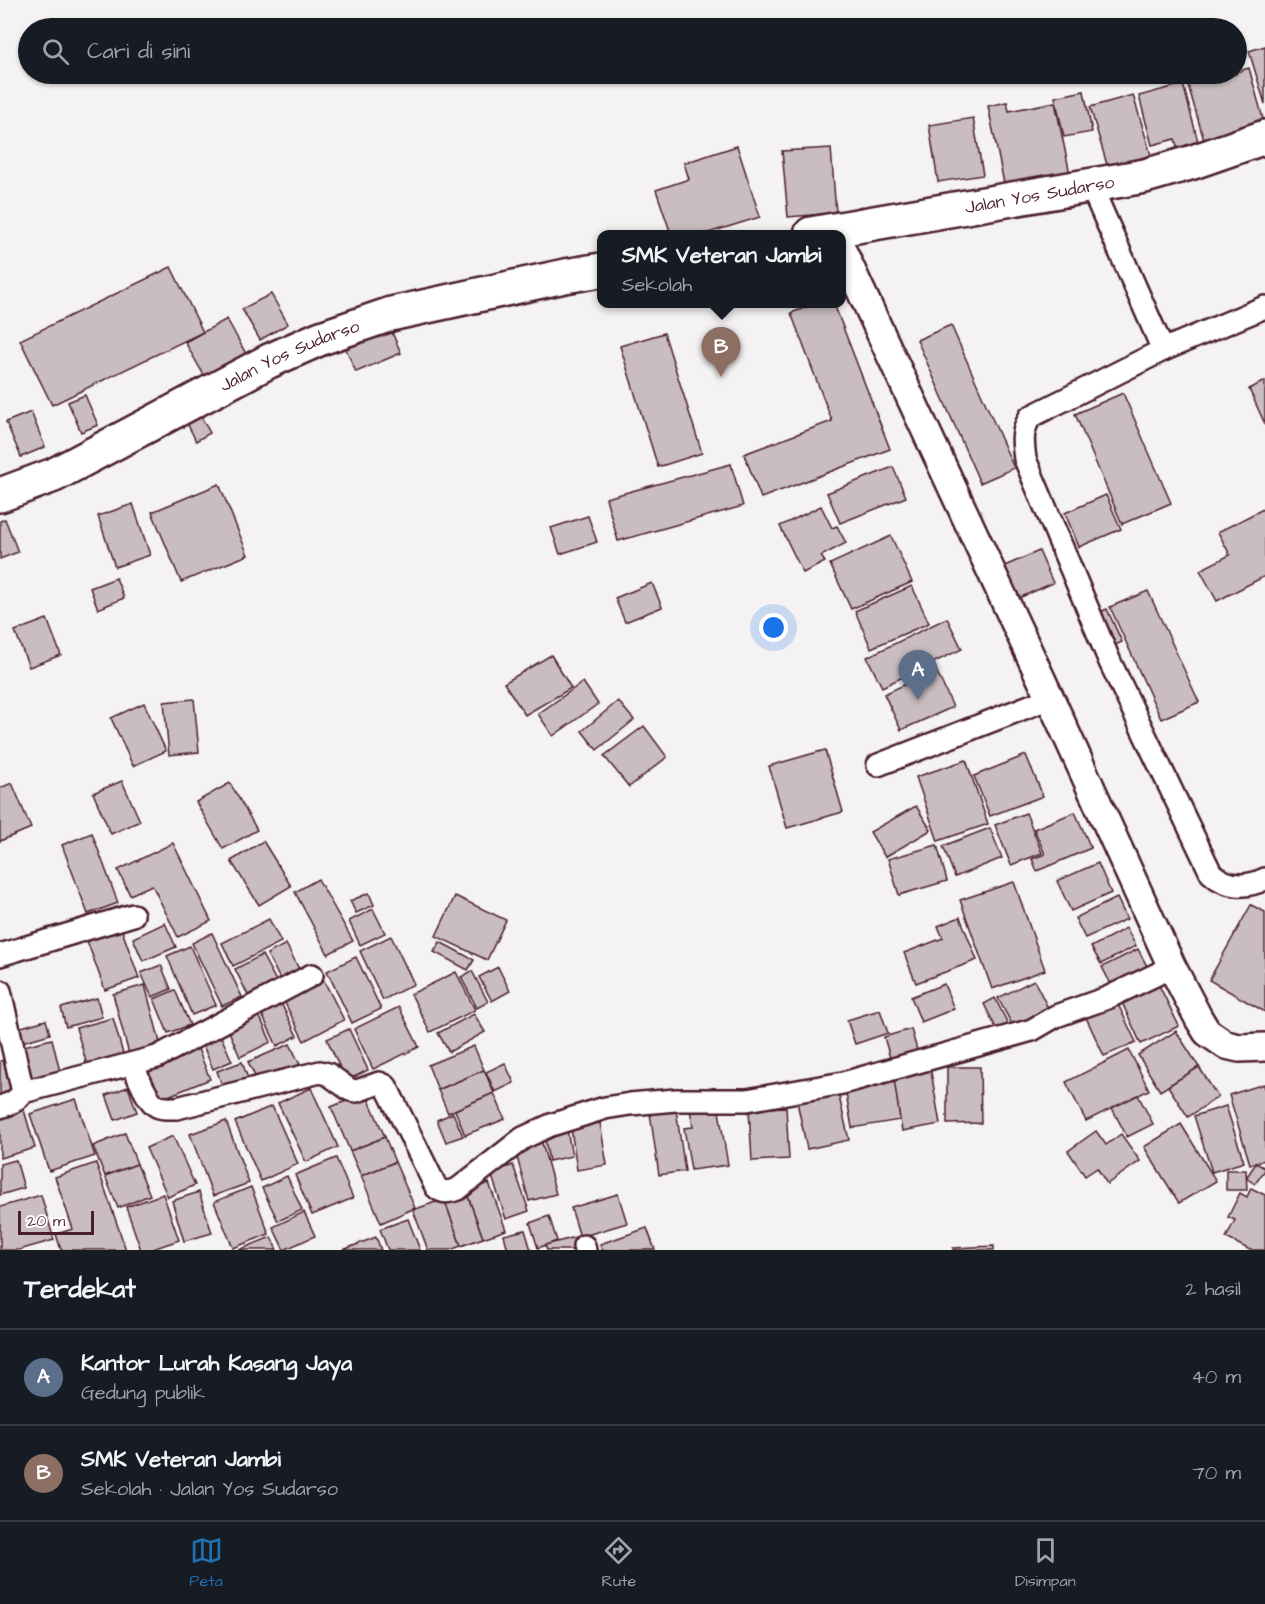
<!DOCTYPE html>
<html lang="id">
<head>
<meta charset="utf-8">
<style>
	:root { --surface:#171b24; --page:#20242c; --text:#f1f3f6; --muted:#9ea1a6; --line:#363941; --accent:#1f6fb2 }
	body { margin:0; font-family:"Architects Daughter",sans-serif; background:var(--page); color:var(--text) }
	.scale { position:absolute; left:18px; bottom:15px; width:76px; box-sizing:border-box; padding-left:6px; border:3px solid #4a1f2b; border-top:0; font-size:16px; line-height:21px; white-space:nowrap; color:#4a1f2b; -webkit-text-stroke:4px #fff; paint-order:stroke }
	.you { position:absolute; left:774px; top:628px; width:21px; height:21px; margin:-15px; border:4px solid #fff; border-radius:50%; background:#1a73e8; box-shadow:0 0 0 9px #1a73e833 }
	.badge { display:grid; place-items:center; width:39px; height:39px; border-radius:50%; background:var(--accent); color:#fff; font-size:20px; font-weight:700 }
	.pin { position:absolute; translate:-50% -50px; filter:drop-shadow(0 2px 3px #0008) }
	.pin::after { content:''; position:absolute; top:32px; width:21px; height:18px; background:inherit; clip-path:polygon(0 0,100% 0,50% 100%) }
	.popup { position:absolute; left:597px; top:230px; width:249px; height:78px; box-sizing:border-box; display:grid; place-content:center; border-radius:12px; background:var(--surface); filter:drop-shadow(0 2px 4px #0005); font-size:20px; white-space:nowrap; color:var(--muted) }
	.popup b { font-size:22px; color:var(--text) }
	.popup::after { content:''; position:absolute; left:50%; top:100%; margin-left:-12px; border:12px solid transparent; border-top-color:var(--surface) }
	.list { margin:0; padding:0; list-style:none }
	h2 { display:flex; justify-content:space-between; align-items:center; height:78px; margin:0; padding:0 24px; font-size:26px }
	h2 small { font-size:20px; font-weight:400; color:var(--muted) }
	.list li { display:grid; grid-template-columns:39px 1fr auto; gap:18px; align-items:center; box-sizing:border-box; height:96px; padding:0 24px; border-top:2px solid var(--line) }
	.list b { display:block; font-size:22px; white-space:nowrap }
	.list p { margin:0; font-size:20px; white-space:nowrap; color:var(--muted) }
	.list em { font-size:20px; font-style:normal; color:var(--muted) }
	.icon { flex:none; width:33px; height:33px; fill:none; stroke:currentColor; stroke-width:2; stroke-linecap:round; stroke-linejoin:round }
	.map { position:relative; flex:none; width:1265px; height:1250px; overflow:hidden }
	.search { position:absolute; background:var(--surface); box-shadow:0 2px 4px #0004; left:18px; right:18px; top:18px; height:66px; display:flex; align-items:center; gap:15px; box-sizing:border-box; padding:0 21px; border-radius:33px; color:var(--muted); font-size:22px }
	.sheet { height:270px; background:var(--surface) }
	nav { display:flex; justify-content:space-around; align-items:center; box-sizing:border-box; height:84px; border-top:2px solid var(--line); background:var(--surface); font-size:16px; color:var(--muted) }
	nav a { display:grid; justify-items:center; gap:3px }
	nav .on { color:var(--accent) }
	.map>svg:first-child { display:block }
	.building { fill:#cabdc1; stroke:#4a1f2b; stroke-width:1.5 }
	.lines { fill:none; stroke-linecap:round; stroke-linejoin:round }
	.minor-casing { stroke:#4a1f2b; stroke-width:26 }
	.tertiary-casing { stroke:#4a1f2b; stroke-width:32 }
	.trunk-casing { stroke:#4a1f2b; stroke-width:38 }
	.minor { stroke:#fff; stroke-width:21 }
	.tertiary { stroke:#fff; stroke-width:27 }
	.trunk { stroke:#fff; stroke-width:33 }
	.labels { text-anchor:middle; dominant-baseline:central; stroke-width:4.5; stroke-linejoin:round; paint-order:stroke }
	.street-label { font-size:18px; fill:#4a1f2b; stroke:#fff }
</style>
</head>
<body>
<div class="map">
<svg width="1265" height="1250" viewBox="0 0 1265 1250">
	<rect width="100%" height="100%" fill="#f4f2f2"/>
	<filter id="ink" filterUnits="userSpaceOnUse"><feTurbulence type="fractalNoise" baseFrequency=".0167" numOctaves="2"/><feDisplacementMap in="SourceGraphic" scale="12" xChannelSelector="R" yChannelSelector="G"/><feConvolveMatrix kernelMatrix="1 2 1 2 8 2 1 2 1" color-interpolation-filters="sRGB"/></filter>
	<g filter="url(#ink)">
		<g class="building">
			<path d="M1265,46v58l-16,-53z"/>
			<path d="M1249,68l16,58 -59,21 -18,-62 42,-11h6v-2z"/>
			<path d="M1183,84l18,69 -21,5 -5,-19 -23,6 -13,-49z"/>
			<path d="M1084,91l8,41 -28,5 -9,-40z"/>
			<path d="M1133,95l18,60 -43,13 -18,-61z"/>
			<path d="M1007,102l2,9 46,-9 16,77 -65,14 -18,-87z"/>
			<path d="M973,118l10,57 -45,7 -9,-57z"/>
			<path d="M737,146l23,71 -55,17h-34l-15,-44 33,-11 -5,-16z"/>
			<path d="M831,148l5,65 -48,4 -6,-66z"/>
			<path d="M171,267l32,65 -151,73 -32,-65z"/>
			<path d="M271,294l17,30 -28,16 -18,-31z"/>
			<path d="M815,304h19l56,145 -129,49 -17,-44 88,-33 -41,-108z"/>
			<path d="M227,319l19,35 -41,23 -20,-35z"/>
			<path d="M951,325l63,143 -34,15 -63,-143z"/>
			<path d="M391,330l10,23 -45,19 -10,-23z"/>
			<path d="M664,333l38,120 -44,14 -38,-121z"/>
			<path d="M1265,381v43l-16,-35z"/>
			<path d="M1123,393l48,110 -49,21 -47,-110z"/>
			<path d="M85,395l13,30 -17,7 -13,-30z"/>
			<path d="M31,412l14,35 -24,10 -15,-35z"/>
			<path d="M200,415l10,18 -14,8 -9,-18z"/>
			<path d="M731,464l12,42 -125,35 -12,-43z"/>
			<path d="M893,467l13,30 -66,26 -13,-30z"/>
			<path d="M219,484l29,71 -67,27 -29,-70z"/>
			<path d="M1106,495l15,34 -42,18 -14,-34z"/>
			<path d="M133,504l17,51 -35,12 -17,-51z"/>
			<path d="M821,506l11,22 5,-2 9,17 -25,13 4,6 -22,11 -23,-47z"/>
			<path d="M1265,508v68l-48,25 -17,-31 30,-15 -12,-23z"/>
			<path d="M588,516l9,26 -37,12 -9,-26z"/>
			<path d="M5,519l13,33 -18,7v-38z"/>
			<path d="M891,536l21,46 -61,27 -21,-45z"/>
			<path d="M1039,551l14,32 -41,18 -14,-32z"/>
			<path d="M116,578l8,20 -26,11 -8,-21z"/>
			<path d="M652,583l10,24 -37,15 -10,-24z"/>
			<path d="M912,586l17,37 -58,25 -16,-37z"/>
			<path d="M1148,591l51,111 -38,17 -51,-112z"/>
			<path d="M1107,609l15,33 -14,7 -15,-34z"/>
			<path d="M947,618l15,31 -80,38 -15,-30z"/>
			<path d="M47,619l14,36 -32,12 -14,-36z"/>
			<path d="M551,655l20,33 -46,27 -21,-32z"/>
			<path d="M936,670l17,37 -52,23 -17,-36z"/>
			<path d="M583,682l15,22 -45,32 -15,-22z"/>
			<path d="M194,699l5,53 -30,3 -5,-53z"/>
			<path d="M618,701l16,19 -37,30 -15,-19z"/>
			<path d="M144,703l22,48 -33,15 -22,-48z"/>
			<path d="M644,726l23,31 -38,30 -25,-31z"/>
			<path d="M825,750l18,62 -56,16 -18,-62z"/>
			<path d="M1026,755l17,41 -53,20 -16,-40z"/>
			<path d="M966,760l22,64 -50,17 -22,-64z"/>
			<path d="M122,781l18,40 -29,13 -18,-41z"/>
			<path d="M12,783l19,45 -31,13v-53z"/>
			<path d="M230,783l27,47 -34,19 -27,-47z"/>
			<path d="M916,806l15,24 -46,27 -15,-25z"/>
			<path d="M1075,812l16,36 -54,23 -5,-12 13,-5 -11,-25z"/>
			<path d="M1026,813l16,40 -31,12 -16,-40z"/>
			<path d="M990,828l12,30 -47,19 -12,-31z"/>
			<path d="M92,833l26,70 -30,11 -26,-69z"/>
			<path d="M263,841l28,45 -32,19 -28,-44z"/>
			<path d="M173,843l38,78 -33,16 -26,-52 -22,10 -12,-25z"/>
			<path d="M937,845l10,36 -48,14 -11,-36z"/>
			<path d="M1098,863l13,30 -40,18 -14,-30z"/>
			<path d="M318,879l35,62 -25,13 -33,-62z"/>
			<path d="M1014,882l31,88 -53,19 -32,-89z"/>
			<path d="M369,893l5,12 -18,8 -6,-12z"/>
			<path d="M455,896l51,24 -19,40 -51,-24z"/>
			<path d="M1117,898l10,21 -42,19 -10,-20z"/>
			<path d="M1251,905l14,7v100l-56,-32z"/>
			<path d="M373,909l12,24 -25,12 -11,-24z"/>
			<path d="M960,917l17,43 -61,23 -12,-30 39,-15 -5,-12z"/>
			<path d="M269,919l12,23 -48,24 -11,-23z"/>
			<path d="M165,923l11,24 -33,14 -10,-23z"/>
			<path d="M120,925l19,53 -34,12 -19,-52z"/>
			<path d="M1126,928l10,18 -35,18 -10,-17z"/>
			<path d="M212,933l30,64 -20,9 -30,-63z"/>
			<path d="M391,936l23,48 -31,16 -23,-49z"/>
			<path d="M440,942l34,18 -6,10 -34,-18z"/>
			<path d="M286,944l13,25 -19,10 -13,-25z"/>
			<path d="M190,946l26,59 -24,10 -25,-59z"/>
			<path d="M1138,949l13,25 -36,18 -13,-25z"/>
			<path d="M262,955l14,26 -28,14 -13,-26z"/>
			<path d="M356,957l25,52 -29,14 -25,-52z"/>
			<path d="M161,965l10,24 -19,8 -11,-24z"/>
			<path d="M498,967l12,24 -18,10 -13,-24z"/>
			<path d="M472,971l16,31 -11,6 -16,-31z"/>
			<path d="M456,972l19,38 -45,22 -19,-38z"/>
			<path d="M322,977l22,43 -40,21 -22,-44z"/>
			<path d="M1156,979l23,47 -38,18 -22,-48z"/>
			<path d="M1034,980l15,30 -35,18 -16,-30z"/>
			<path d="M944,984l10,25 -33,13 -10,-25z"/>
			<path d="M145,985l17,65 -32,8 -17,-64z"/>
			<path d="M175,990l15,35 -22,8 -14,-34z"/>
			<path d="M278,997l19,39 -20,10 -19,-40z"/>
			<path d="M97,998l5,19 -36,10 -5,-19z"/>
			<path d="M995,998l14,28 -11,6 -14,-28z"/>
			<path d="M1115,998l21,44 -32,14 -20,-43z"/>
			<path d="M399,1007l20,40 -46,22 -19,-40z"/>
			<path d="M880,1010l8,23 -33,11 -8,-24z"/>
			<path d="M474,1014l11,18 -36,20 -11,-19z"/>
			<path d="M259,1015l12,27 -31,15 -12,-28z"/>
			<path d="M113,1018l12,43 -36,10 -13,-43z"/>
			<path d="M46,1020l4,14 -35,10 -4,-14z"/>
			<path d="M349,1029l19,41 -22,11 -19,-42z"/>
			<path d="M911,1029l8,28 -27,8 -8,-28z"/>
			<path d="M1176,1031l23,36 -39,24 -22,-36z"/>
			<path d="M219,1032l13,29 -19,8 -12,-28z"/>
			<path d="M52,1039l10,41 -32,7 -10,-40z"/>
			<path d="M196,1044l14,35 -54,22 -14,-34z"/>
			<path d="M290,1044l11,23 -41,19 -12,-24z"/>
			<path d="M474,1046l10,24 -46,20 -10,-25z"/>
			<path d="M1129,1050l20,40 -63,31 -20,-39z"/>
			<path d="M3,1060l9,35 -12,3v-37z"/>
			<path d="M242,1062l8,22 -25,10 -8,-23z"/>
			<path d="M505,1063l9,20 -19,9 -9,-20z"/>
			<path d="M930,1066l10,58 -38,7 -10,-59z"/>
			<path d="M947,1067h33l1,56 -34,1z"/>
			<path d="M1199,1067l19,30 -30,20 -20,-31z"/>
			<path d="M484,1070l10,23 -46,20 -10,-23z"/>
			<path d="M894,1079l6,41 -48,8 -7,-41z"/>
			<path d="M1264,1084l1,5v71l-15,4 -21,-69z"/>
			<path d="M128,1087l9,25 -22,8 -9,-25z"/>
			<path d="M311,1088l27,59 -32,15 -28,-59z"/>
			<path d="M837,1088l12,52 -42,9 -11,-52z"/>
			<path d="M366,1093l19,44 -35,14 -19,-44z"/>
			<path d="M494,1093l11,26 -40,16 -10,-25z"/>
			<path d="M1138,1095l15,29 -26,13 -15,-29z"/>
			<path d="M76,1099l19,57 -46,15 -19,-57z"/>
			<path d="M718,1105l10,60 -37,5 -7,-42 9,-1 -3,-18z"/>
			<path d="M272,1106l26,58 -37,17 -26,-59z"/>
			<path d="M1226,1106l18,56 -32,10 -18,-56z"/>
			<path d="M786,1107l3,52 -37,2 -3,-52z"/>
			<path d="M676,1109l9,62 -26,4 -9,-62z"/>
			<path d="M24,1110l11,38 -35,10v-41z"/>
			<path d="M453,1113l10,23 -17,6 -9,-22z"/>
			<path d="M226,1121l23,62 -36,13 -23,-62z"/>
			<path d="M600,1123l7,42 -30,5 -6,-42z"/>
			<path d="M1181,1124l35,57 -37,22 -35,-56z"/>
			<path d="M567,1130l5,26 -23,5 -5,-27z"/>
			<path d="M1096,1131l10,14 15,-11 19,27 -33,23 -10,-16 -12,8 -17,-25z"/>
			<path d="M125,1133l12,31 -32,12 -12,-30z"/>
			<path d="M173,1136l22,49 -27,12 -22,-49z"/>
			<path d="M385,1137l10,25 -34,14 -11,-25z"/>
			<path d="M542,1143l14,51 -27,7 -14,-51z"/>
			<path d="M336,1158l17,40 -41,17 -17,-40z"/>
			<path d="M16,1160l8,28 -24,7v-31z"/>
			<path d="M395,1162l20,46 -34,15 -20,-47z"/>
			<path d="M96,1163l30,87h-65l-5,-16 17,-5 -18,-52z"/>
			<path d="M1256,1163l9,5v2l-10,14 -9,-6z"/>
			<path d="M137,1164l13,31 -32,13 -13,-32z"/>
			<path d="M513,1165l16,46 -23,8 -15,-46z"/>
			<path d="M1226,1170h20l1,20h-21z"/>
			<path d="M287,1176l15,34 -24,11 -16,-33z"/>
			<path d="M489,1183l17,47 -23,8 -17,-47z"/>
			<path d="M251,1187l18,47 -36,14 -19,-46z"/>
			<path d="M1251,1188l14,7v55h-15l-24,-12 9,-18 -7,-3 12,-24 7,4z"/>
			<path d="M466,1191l17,47 -22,8 -17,-47z"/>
			<path d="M199,1192l13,41 -28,8 -12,-40z"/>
			<path d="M163,1194l16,46 -29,10h-9l-15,-43z"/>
			<path d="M618,1194l9,29 -47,14 -9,-29z"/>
			<path d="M41,1195l13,45 -35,10h-19v-43z"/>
			<path d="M444,1199l17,47 -11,4h-22l-15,-40z"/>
			<path d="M304,1212l11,24 -31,14 -11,-23z"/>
			<path d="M549,1216l8,25 -19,7 -8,-25z"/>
			<path d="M408,1219l12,31h-32l-8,-21z"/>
			<path d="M647,1228l8,22h-53l-2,-6z"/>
			<path d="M525,1230l6,20h-23l-4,-15z"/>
			<path d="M271,1237l6,13h-38z"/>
			<path d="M376,1237l5,13h-38z"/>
			<path d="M576,1237l4,13h-33l-2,-5z"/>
			<path d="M994,1246v4h-41v-2z"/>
		</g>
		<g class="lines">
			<defs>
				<g id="minor">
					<path d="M1091,186l72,164"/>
					<path d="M1265,307l-102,43 -133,67c-9,15 -7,26 -5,42l85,203 101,211c16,15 35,15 54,6"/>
					<path d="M878,765l172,-67"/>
					<path d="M0,955l133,-40"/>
					<path d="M0,991l23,101"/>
					<path d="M132,1064c6,11 14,36 25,42 6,3 14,2 20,2l143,-36 8,2 22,16 7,1 22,-8 7,3 50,101c7,7 13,5 22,2l65,-51 28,-13 54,-17 25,-4 46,-4h71l96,-17 189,-53 24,-14 51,-18 65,-31"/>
					<path d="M0,1107c10,-3 17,-6 23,-15l134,-35 155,-82"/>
					<path d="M584,1246l1,4"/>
				</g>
				<path id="tertiary" d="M841,248l209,450 122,269 27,52 8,13 19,13 13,3 26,-1"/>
				<g id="trunk">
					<path id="s1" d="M811,234l334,-58 45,-13 75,-26"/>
					<path id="s2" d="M0,495l54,-20 215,-114 52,-23 70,-24 174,-38 36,-6"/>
				</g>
			</defs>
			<use href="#minor" class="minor-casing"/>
			<use href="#tertiary" class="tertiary-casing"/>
			<use href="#trunk" class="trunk-casing"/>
			<use href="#minor" class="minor"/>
			<use href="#tertiary" class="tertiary"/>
			<use href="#trunk" class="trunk"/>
		</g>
	</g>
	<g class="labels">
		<g class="street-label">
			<text stroke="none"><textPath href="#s1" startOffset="232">Jalan Yos Sudarso</textPath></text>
			<text stroke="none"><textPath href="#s2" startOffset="322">Jalan Yos Sudarso</textPath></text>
		</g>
	</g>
</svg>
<div class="scale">20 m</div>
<div class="you"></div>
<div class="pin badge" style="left:918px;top:700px;background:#5c6f8a">A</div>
<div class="pin badge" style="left:721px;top:377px;background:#8d6e63">B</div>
<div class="popup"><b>SMK Veteran Jambi</b>Sekolah</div>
<div class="search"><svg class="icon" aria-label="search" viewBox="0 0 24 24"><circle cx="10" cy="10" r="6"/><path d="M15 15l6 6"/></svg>Cari di sini</div>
</div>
<section class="sheet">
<h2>Terdekat<small>2 hasil</small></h2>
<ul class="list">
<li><span class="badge" style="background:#5c6f8a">A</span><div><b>Kantor Lurah Kasang Jaya</b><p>Gedung publik</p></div><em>40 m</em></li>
<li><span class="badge" style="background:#8d6e63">B</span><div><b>SMK Veteran Jambi</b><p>Sekolah · Jalan Yos Sudarso</p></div><em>70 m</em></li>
</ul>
</section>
<nav>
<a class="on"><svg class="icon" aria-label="map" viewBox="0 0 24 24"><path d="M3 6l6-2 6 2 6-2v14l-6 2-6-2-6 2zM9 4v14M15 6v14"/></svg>Peta</a>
<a><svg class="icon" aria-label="directions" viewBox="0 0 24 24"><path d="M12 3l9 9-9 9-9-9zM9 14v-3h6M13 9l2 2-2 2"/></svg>Rute</a>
<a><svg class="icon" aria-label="saved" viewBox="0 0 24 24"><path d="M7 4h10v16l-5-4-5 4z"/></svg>Disimpan</a>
</nav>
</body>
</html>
